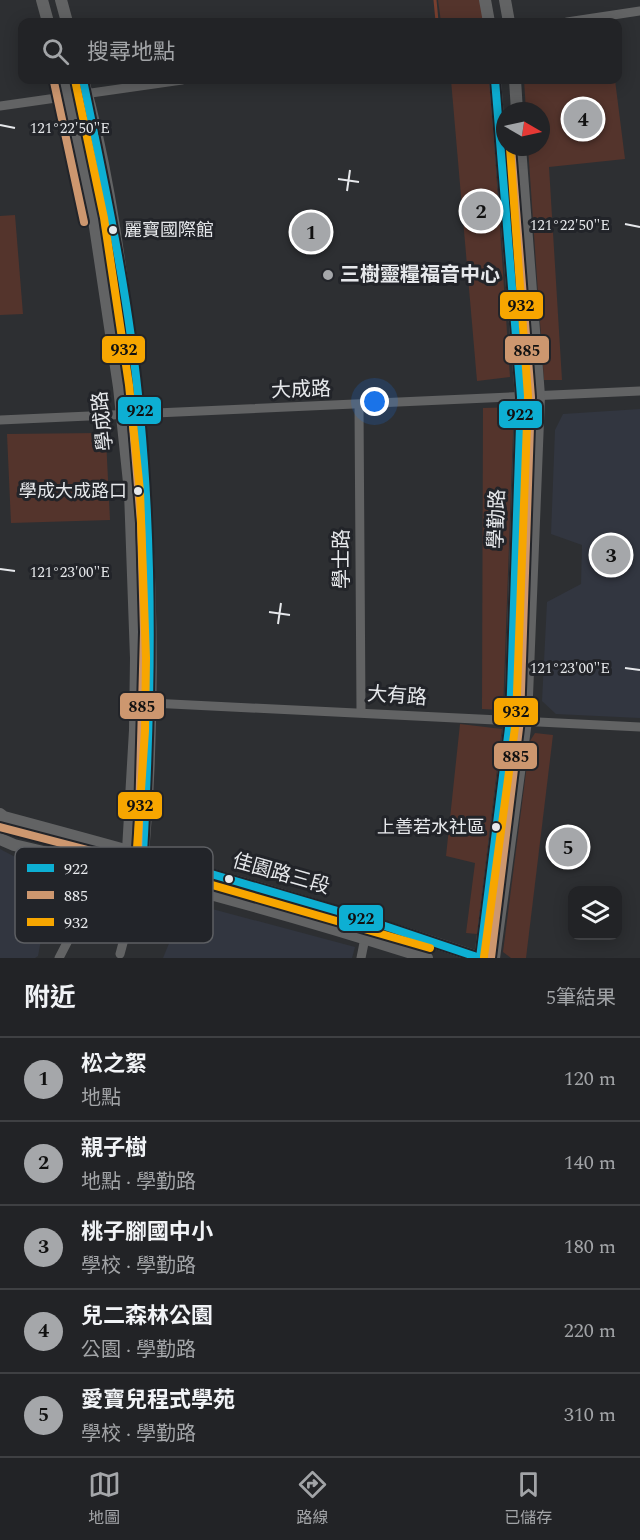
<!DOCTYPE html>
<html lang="zh-TW">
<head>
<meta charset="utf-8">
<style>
	:root { --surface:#222326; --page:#2e2f32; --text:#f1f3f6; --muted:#a2a4a7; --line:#3f4043; --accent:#a5a7aa }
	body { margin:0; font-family:Spectral,"Noto Sans TC",serif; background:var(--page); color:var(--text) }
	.controls { position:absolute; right:18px; bottom:18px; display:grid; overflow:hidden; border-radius:12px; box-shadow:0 3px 15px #0003 }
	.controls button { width:54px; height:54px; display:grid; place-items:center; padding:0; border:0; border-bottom:2px solid var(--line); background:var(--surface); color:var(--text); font:30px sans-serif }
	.compass { position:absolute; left:496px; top:102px; width:54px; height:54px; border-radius:50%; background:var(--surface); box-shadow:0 3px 15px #0003; rotate:99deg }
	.you { position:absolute; left:375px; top:402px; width:21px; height:21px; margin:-15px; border:4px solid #fff; border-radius:50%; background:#1a73e8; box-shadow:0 0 0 9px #1a73e833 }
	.badge { display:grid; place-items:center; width:39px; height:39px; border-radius:50%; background:var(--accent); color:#111; font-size:20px; font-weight:700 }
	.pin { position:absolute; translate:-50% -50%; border:3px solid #fff; box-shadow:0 2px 6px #0006 }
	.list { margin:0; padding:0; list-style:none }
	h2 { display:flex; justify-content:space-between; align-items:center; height:78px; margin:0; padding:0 24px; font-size:26px }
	h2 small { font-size:20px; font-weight:400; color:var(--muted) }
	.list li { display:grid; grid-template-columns:39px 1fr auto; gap:18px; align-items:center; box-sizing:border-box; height:84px; padding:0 24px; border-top:2px solid var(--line) }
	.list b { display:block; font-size:22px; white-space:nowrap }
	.list p { margin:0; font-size:20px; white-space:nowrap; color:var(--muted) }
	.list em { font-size:20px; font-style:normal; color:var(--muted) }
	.icon { flex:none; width:33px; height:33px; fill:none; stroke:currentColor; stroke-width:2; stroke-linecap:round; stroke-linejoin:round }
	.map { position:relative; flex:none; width:640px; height:958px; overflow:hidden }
	.search { position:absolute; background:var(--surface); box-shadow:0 3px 15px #0003; left:18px; right:18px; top:18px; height:66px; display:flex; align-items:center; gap:15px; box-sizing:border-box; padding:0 21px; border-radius:12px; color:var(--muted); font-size:22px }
	.sheet { height:498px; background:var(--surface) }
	nav { display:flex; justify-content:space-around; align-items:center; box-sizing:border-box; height:84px; border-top:2px solid var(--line); background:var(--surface); font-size:16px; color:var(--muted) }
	nav a { display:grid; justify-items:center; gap:3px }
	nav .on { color:var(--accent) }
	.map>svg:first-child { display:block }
	.built { fill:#323640 }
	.green { fill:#54342c }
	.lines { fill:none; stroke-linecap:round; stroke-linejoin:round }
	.stream { stroke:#783f2f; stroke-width:3 }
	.minor { stroke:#626364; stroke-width:9 }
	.tertiary { stroke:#626364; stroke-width:12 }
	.bus-1-casing { stroke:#222429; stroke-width:12 }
	.bus-2-casing { stroke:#222429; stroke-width:12 }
	.bus-3-casing { stroke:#222429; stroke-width:12 }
	.bus-1 { stroke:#0dafd3; stroke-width:8 }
	.bus-2 { stroke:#cd976f; stroke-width:8 }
	.bus-3 { stroke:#f7a600; stroke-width:8 }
	.ticks { fill:none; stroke:#e6e8eb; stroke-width:2 }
	.bus-dot { fill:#e6e8eb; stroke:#222429; stroke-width:2 }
	.poi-dot { fill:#a5a7aa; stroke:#222429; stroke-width:2 }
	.labels { text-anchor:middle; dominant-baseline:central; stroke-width:6; stroke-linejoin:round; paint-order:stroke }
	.bus-label { font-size:18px; fill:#e6e8eb; stroke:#222429; text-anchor:end }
	.poi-label { font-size:20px; font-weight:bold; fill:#e6e8eb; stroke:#222429; text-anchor:start }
	.street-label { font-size:20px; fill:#e6e8eb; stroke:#222429 }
	.key { fill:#222429; stroke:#5d5f63; stroke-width:1.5 }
	.key-label { font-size:16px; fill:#e6e8eb }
	.ticks-label { font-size:15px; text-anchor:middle; fill:#e6e8eb; stroke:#222429; stroke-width:6; stroke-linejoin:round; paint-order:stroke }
	.line-badge { stroke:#222429; stroke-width:2 }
	.pale-badge-label { font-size:16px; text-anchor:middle; font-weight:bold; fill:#111 }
</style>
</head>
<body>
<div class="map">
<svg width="640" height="958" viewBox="0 0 640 958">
	<rect width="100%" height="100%" fill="#2d2f32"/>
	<g class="built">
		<path d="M640,409v309l-84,-4 -14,-13 5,-99 34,-18 1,-39 -31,-11 4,-104 8,-16z"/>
		<path d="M0,849l21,11 34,5 -17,91 -3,2h-35z"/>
		<path d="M186,902l169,45 -3,11h-189z"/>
	</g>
	<g class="green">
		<path d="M438,0h43l4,19 -44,3z"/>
		<path d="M451,80h39l20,297 -33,4z"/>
		<path d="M524,80h91l10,79 -76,8 13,213h-18l-16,-233h13v-36h-15z"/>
		<path d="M15,215l8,99 -23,1v-99z"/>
		<path d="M514,407l-11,303 -21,-1 1,-301z"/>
		<path d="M100,433l6,6 4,81 -99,3 -4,-89z"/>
		<path d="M460,724l42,5 -25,205 -11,-1 9,-70 -29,-7z"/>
		<path d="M535,733l18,2 -27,223h-15l-8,-6 27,-211z"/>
	</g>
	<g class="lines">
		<path class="stream" d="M435,0l2,21"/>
		<g class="minor">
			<path d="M567,22l73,-11"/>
			<path d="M0,106l182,-26"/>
			<path d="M359,406l2,305"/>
			<path d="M0,420l640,-29"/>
			<path d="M151,703l489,24"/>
			<path d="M120,954l21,-78"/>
			<path d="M59,958l14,-27 17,-69"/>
			<path d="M361,958l4,-20"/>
		</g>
		<g class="tertiary">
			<path d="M42,0l6,22"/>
			<path d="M61,0l6,22"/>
			<path d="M485,0l4,22"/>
			<path d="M505,0l4,22"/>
			<path d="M64,80l30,140 25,167 11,105 6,166 -1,72 -7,120 -4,21"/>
			<path d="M83,80c21,74 33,154 43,231 25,187 33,377 15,565"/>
			<path d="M515,80l2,31"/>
			<path d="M0,814l4,3c160,43 319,87 476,141"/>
			<path d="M0,839l14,6c139,32 277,69 413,113"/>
			<path d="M480,958l30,-238 11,-323 -26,-317"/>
			<path d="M494,958l32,-237 13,-325 -19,-249"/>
		</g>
		<defs>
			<path id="bus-1" d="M83,80c23,111 47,222 57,335 14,146 11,293 3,439l215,63 122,41 30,-238 11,-323 -26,-317"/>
			<g id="bus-2">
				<path d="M54,82l30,140"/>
				<path d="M0,827l126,33 7,-1 5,-5 6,-222 -3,-109 -9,-109"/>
				<path d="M491,958l29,-238 11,-323 -20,-250"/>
			</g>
			<g id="bus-3">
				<path d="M75,80l29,138 25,167 11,106 6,167 -1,73 -9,132 294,85"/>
				<path d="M484,957l32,-237 12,-324 -18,-248"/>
			</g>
		</defs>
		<use href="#bus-1" class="bus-1-casing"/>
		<use href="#bus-2" class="bus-2-casing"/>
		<use href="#bus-3" class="bus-3-casing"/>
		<use href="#bus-1" class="bus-1"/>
		<use href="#bus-2" class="bus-2"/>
		<use href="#bus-3" class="bus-3"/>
	</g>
	<path class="ticks" d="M0,125l15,3M338,179l21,3M347,191l3,-21M625,224l15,3M0,569l15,2M269,612l21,3M278,624l3,-21M625,668l15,2"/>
	<g class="bus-dot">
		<circle cx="113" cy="230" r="5"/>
		<circle cx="138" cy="491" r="5"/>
		<circle cx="496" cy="827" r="5"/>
		<circle cx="229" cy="879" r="5"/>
	</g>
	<circle class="poi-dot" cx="328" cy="275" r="6"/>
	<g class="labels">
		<g class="bus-label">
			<text x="124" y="230" text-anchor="start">麗寶國際館</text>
			<text x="127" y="491">學成大成路口</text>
			<text x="485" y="827">上善若水社區</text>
		</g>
		<g class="poi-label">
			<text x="340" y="275">三樹靈糧福音中心</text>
		</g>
		<g class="street-label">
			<text transform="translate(301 390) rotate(-2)">大成路</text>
			<text transform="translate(103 421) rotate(-96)">學成路</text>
			<text transform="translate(497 519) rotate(-88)">學勤路</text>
			<text transform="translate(342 559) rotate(-90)">學士路</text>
			<text transform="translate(397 696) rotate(4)">大有路</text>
			<text transform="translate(281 874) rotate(16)">佳園路三段</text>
		</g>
	</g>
	<rect x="15" y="847" width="198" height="96" rx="9" class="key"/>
	<rect x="27" y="864" width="27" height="8" fill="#0dafd3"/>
	<rect x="27" y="891" width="27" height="8" fill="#cd976f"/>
	<rect x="27" y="918" width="27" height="8" fill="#f7a600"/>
	<g class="key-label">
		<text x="64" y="874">922</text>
		<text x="64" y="901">885</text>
		<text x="64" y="928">932</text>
	</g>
	<g class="ticks-label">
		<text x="70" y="133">121°22'50"E</text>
		<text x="570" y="230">121°22'50"E</text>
		<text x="70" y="577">121°23'00"E</text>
		<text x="570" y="673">121°23'00"E</text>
	</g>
	<g class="line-badge">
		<rect x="499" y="291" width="45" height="29" rx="6" fill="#f7a600"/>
		<rect x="101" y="335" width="45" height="29" rx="6" fill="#f7a600"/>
		<rect x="504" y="335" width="46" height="29" rx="6" fill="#cd976f"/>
		<rect x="117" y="396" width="45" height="29" rx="6" fill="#0dafd3"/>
		<rect x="498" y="400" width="45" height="29" rx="6" fill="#0dafd3"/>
		<rect x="119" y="692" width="46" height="28" rx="6" fill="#cd976f"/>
		<rect x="493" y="697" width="46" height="29" rx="6" fill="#f7a600"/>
		<rect x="493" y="742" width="45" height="28" rx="6" fill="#cd976f"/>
		<rect x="117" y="791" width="46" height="29" rx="6" fill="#f7a600"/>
		<rect x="338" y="904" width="46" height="28" rx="6" fill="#0dafd3"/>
	</g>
	<g class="pale-badge-label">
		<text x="521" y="311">932</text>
		<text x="124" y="355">932</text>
		<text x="527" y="356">885</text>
		<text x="140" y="416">922</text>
		<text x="520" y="420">922</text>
		<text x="142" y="712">885</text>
		<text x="516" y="717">932</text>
		<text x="516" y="762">885</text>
		<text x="140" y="811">932</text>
		<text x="361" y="924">922</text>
	</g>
</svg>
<div class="controls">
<button><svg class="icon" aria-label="layers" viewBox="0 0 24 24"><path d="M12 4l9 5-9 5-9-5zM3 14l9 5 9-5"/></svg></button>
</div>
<svg class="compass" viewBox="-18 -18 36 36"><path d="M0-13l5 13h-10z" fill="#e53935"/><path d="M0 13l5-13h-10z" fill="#a2a4a7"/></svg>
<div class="you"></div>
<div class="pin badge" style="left:311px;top:232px">1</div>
<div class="pin badge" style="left:481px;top:211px">2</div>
<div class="pin badge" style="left:611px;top:555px">3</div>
<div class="pin badge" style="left:583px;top:119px">4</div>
<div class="pin badge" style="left:568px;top:847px">5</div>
<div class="search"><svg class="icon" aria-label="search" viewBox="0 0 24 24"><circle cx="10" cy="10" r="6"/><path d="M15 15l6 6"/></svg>搜尋地點</div>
</div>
<section class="sheet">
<h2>附近<small>5筆結果</small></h2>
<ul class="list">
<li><span class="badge">1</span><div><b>松之絮</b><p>地點</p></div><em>120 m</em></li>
<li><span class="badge">2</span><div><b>親子樹</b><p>地點 · 學勤路</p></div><em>140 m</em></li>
<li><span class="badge">3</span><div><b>桃子腳國中小</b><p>學校 · 學勤路</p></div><em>180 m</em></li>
<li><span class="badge">4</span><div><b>兒二森林公園</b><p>公園 · 學勤路</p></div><em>220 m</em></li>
<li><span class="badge">5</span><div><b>愛寶兒程式學苑</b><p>學校 · 學勤路</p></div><em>310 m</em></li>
</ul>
</section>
<nav>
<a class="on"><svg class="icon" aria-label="map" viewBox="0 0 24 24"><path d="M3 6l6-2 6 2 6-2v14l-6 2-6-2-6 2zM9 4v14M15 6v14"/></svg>地圖</a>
<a><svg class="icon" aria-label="directions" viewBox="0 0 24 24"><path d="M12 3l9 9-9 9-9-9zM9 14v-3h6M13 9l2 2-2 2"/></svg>路線</a>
<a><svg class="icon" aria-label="saved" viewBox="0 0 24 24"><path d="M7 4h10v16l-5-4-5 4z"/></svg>已儲存</a>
</nav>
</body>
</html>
